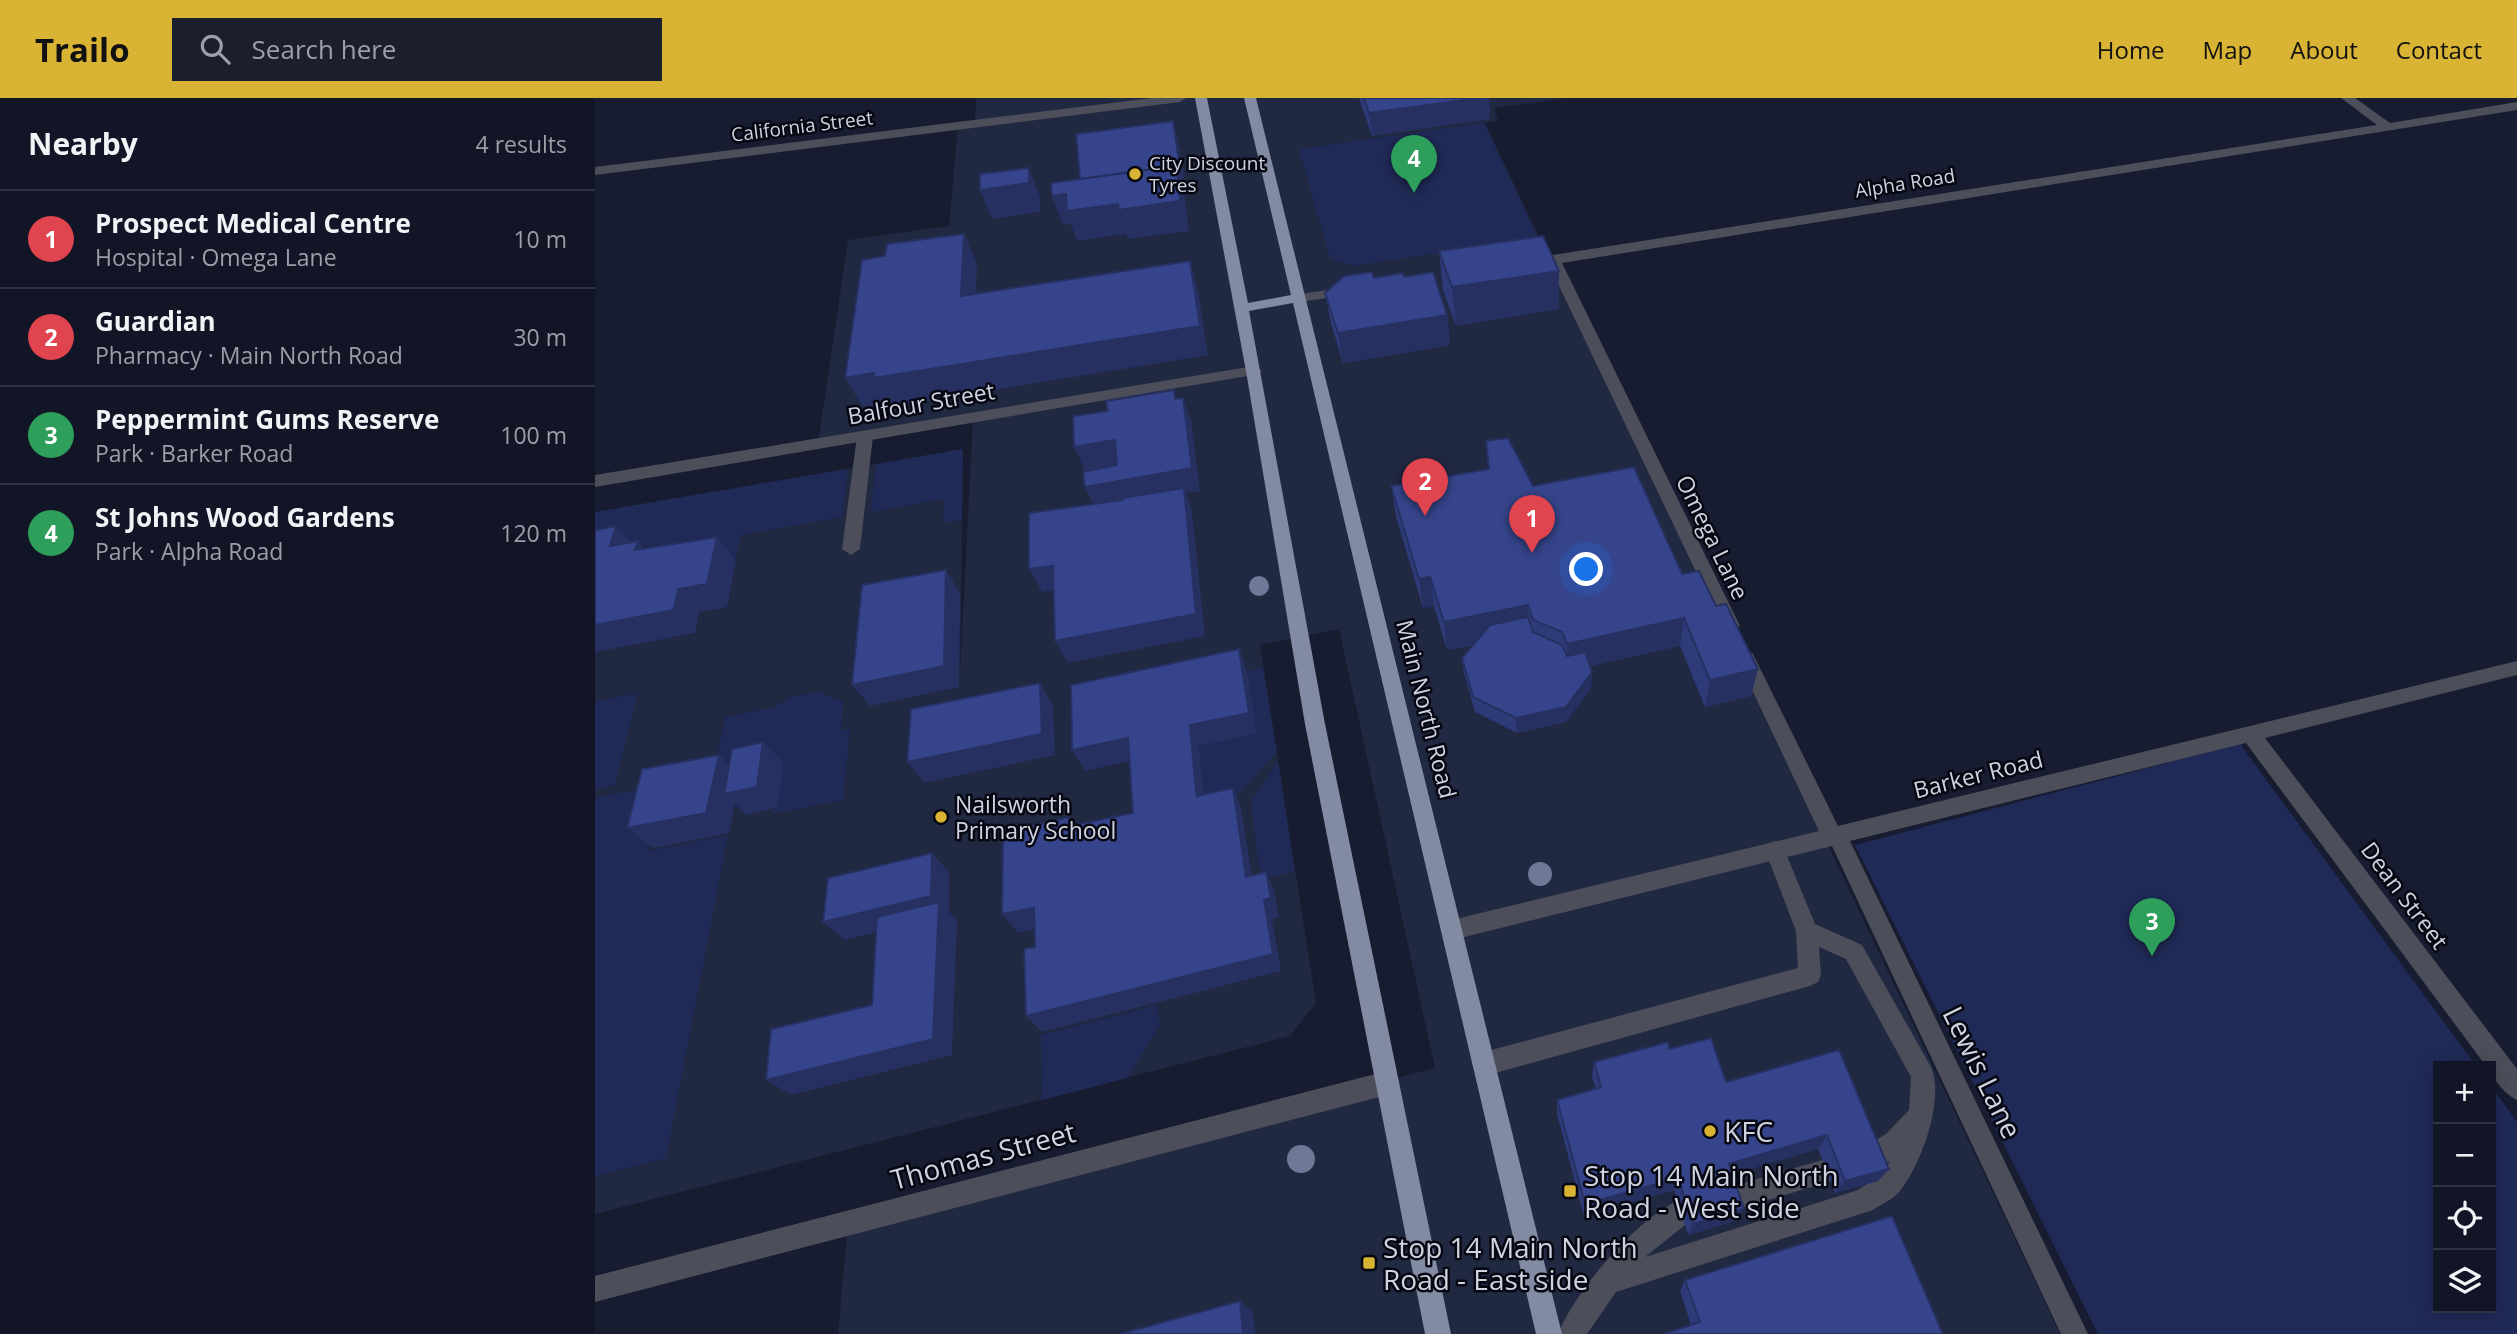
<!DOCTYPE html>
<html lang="en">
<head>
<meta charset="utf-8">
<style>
	:root { --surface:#111525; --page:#1a1e2d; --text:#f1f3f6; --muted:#9c9fa7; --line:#303442; --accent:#d9b334 }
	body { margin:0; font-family:"Open Sans",sans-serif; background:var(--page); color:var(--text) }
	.controls { position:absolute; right:21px; bottom:21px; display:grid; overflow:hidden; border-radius:0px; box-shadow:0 4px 18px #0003 }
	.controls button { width:63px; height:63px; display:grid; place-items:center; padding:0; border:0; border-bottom:2px solid var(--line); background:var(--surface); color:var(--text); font:35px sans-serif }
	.you { position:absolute; left:992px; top:472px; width:24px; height:24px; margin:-18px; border:5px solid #fff; border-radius:50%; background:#1a73e8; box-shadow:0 0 0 10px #1a73e833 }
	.badge { display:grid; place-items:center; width:46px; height:46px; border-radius:50%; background:var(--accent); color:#fff; font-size:23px; font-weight:700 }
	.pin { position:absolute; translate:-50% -58px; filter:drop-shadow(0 2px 4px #0008) }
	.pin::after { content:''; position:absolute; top:37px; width:24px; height:21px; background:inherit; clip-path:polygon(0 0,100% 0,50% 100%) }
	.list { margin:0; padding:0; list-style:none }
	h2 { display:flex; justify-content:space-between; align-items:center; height:91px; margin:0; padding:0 28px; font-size:30px }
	h2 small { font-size:23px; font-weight:400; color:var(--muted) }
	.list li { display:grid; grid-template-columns:46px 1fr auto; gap:21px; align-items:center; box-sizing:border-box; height:98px; padding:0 28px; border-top:2px solid var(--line) }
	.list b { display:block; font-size:26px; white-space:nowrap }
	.list p { margin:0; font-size:23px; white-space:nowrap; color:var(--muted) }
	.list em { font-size:23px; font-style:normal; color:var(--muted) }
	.icon { flex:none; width:38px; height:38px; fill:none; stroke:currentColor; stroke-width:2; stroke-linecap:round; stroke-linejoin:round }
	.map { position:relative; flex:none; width:1922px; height:1236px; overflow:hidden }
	header { display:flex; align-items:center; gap:42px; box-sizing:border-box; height:98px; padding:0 35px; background:var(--accent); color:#111 }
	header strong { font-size:33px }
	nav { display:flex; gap:38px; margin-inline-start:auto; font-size:24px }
	.search { width:490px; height:63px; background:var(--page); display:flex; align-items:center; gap:18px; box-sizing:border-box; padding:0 24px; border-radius:0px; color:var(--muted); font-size:26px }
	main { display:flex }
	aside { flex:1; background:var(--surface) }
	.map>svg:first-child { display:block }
	.built { fill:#212842 }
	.green { fill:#202a57 }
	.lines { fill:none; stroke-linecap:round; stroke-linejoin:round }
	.service { fill:#4c4f5a; fill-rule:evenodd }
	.minor { fill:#4c4f5a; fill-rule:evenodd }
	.trunk { fill:#838aa3; fill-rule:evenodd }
	.tree { fill:#707898 }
	.wall { fill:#2e3b78 }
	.shaded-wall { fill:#263061 }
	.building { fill:#36458b; stroke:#263061; stroke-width:2 }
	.poi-dot { fill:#d9b334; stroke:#060710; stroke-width:2.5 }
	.labels { text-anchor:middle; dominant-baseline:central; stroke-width:5; stroke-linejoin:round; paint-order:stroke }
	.far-street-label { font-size:19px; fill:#ced3e1; stroke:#060710 }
	.far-poi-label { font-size:19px; fill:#ced3e1; stroke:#060710; text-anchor:start }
	.street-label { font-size:23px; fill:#ced3e1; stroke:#060710 }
	.poi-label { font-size:23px; fill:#ced3e1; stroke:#060710; text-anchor:start }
	.near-street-label { font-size:28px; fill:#ced3e1; stroke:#060710 }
	.near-poi-label { font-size:28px; fill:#ced3e1; stroke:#060710; text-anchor:start }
</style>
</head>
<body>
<header>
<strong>Trailo</strong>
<div class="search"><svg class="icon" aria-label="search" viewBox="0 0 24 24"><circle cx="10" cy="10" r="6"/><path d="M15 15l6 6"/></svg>Search here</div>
<nav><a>Home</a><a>Map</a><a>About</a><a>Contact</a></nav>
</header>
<main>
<aside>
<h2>Nearby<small>4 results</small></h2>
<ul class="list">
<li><span class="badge" style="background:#e0444e">1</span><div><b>Prospect Medical Centre</b><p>Hospital · Omega Lane</p></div><em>10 m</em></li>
<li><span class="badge" style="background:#e0444e">2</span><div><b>Guardian</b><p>Pharmacy · Main North Road</p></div><em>30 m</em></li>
<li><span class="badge" style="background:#2e9e5b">3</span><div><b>Peppermint Gums Reserve</b><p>Park · Barker Road</p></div><em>100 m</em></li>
<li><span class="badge" style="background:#2e9e5b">4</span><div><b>St Johns Wood Gardens</b><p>Park · Alpha Road</p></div><em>120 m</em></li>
</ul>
</aside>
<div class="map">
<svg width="1922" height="1236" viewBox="0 0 1922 1236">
	<rect width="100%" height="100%" fill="#171c31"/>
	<path class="built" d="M381,0h594l-76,10 4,13 -13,2 575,1211h-1222l10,-111 587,-155 -96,-439 -79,16 56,358 -26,33 -695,178v-702l368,-63 -3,226 13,-257 -155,26 30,-204 101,-14 9,-100 17,-3z"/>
	<g class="green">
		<path d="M889,25l54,115 -186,28 -22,-8 -31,-109z"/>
		<path d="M368,351l-1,71 -19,3 1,-24 -73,13 5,-48z"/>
		<path d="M253,371l-6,48 -101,18 -5,23 -107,-15 -34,6v-37z"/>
		<path d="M668,570l14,84 -50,54 -21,4 -7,-64 58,-12 -10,-63z"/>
		<path d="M224,594l24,10 -2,28 9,-1 -7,71 -70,14 8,-56 -27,4 1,-8 -39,8 9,-45 46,-9 23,-12z"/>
		<path d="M43,595l-23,92 -20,4v-88z"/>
		<path d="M1645,646l236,322h-38v242h53v-222l26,36v212h-419l-243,-489z"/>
		<path d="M683,664l17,110 -27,5 -9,-9 -8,-68z"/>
		<path d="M69,686l-16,67 80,-16 -62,323 -71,18v-378z"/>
		<path d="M562,907l3,20 -33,53 -85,22 -1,-65z"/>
	</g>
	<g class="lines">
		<g class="service">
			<path d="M270,333l8,5 -13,113 -9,6 -9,-6 15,-113z"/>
			<path d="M1180,743l7,3 33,80 47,21 69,122c14,33 -10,97 -31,124 -6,8 -19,13 -27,19l-257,82 -29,42h-29c17,-43 80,-117 123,-135l9,4 4,9 -4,9 -45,36 213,-67 23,-15 9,-14 -21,10 -9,-3 -3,-9 3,-9 26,-16 23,-24 2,-33 -65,-118 -27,-12 2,28 -3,7 -8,4 -326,90 -8,-4 -4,-8 4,-8 8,-4 314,-84 -2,-37 -31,-81 3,-6z"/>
			<path d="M1231,1061l9,3 3,9 -3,9 -104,31 -9,-4 -4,-9 4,-9z"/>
		</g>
		<g class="minor">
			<path d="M557,0h34l-6,4 -585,73v-8z"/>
			<path d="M1746,0h14l35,25 127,-21v8l-955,153 178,363 -9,7 -9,-7 -173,-361 -21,3 -7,-4 32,-9 824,-130z"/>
			<path d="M755,189l5,1v6l-56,8 -7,-4 7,-4z"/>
			<path d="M659,268l8,5 -3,3 -664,113v-12z"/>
			<path d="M1149,549l9,7 85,172 679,-165v14l-252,63 252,331v31c-11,-5 -26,-21 -26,-34h-5l-240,-323 -396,98 238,493h-27l-229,-488 -380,94 -8,-3 -3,-7 3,-7 8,-3 367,-89 -84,-177z"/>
			<path d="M792,973l8,4 4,8 -4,8 -8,4 -792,207v-26z"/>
		</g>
		<path class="trunk" d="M600,0h12l41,205 43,-8 -47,-197h12l306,1236h-26l-243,-1031 -44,8 76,413 126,610h-26l-120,-610 -59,-353z"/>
	</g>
	<g class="tree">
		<circle cx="664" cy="488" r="10"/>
		<circle cx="945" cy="776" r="12"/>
		<circle cx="706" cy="1061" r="14"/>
	</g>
	<g class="wall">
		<path d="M764,0h130l1,21 -118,17z"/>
		<path d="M844,153l120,20v38l-103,17 -13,-36z"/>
		<path d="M809,179l43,38 3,30 -107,18 -12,-40 -6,-30 49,-15z"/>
		<path d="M891,343l47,45 149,88 69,122 -46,11 -25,-61 -90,20 2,6 -1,16 -25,34 -49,11 -42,-21 -11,-39 -2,-15 12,-13 -27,5 -13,-44 -11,2 -27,-92 -5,-30 97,-17z"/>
		<path d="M1074,951l57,33 113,-32 39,131 -43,12 -17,-44 -86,25 6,46 -50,15 -14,-45 -90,26 -27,-102v-14l39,-11 -4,-12 2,-15z"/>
		<path d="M1090,1182l258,54h-277l25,-9 -11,-34z"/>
	</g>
	<g class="shaded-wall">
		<path d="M883,0h11l1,21 -118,17 -3,-23z"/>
		<path d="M578,23l6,23 7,46 -2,1 5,40 -61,8 -2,-5 -49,7 -6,-17 -8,1 -11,-29 125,-30z"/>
		<path d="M434,70l11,29v15l-48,7 -12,-29z"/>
		<path d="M369,136l13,29 -2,63 -14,-30z"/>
		<path d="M595,163l8,30 10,64 -317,52 -2,-4 -26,4 -18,-29z"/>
		<path d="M964,173v38l-103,17 -4,-39z"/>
		<path d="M852,217l3,30 -107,18 -5,-30z"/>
		<path d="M588,300l8,23 9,70 -14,2 6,18 13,125 -137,27 -13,-22 41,-131 -11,-23 107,-19z"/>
		<path d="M520,342l9,24 -39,7 -11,-24z"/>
		<path d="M21,428l20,22 2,-7 21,23 -49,-18z"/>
		<path d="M122,439l19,23 -9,47 -28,5 -4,21 -100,19v-27l83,-36z"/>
		<path d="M458,468l12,23 -23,3 -13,-23z"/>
		<path d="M351,472l14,23 -1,94 -89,19 -18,-21z"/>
		<path d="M835,479l4,29 -11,2 -4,-29z"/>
		<path d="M933,507l1,28 -82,17 -3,-28z"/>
		<path d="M1089,520l-4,28 -113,25v-27z"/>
		<path d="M644,551l8,22 10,63 -58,12 7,70 -9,-20 -7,-71z"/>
		<path d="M1163,571l-7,27 -46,11 5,-27z"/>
		<path d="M997,574l-1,16 -25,34 -49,11 -1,-15z"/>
		<path d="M445,585l13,22 2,50 -131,28 -17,-21z"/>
		<path d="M533,640l11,21 -54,12 -13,-21z"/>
		<path d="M168,644l21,21 -6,44 -32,8 -11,-11 -6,29 -76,15 -26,-20 92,-73 22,20z"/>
		<path d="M638,690l8,20 14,88 -9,-19z"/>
		<path d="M474,719l13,20 -13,-11z"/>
		<path d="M337,755l17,19v40l8,8 -5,135 -161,40 -25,-15 167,-41 6,-122 -94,23 -22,-18z"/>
		<path d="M671,774l8,19 5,26 -7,2 9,52 -239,61 -16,-16 238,-116z"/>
		<path d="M439,810l15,18 -31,7 -16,-19z"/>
		<path d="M1232,1037l-9,14 -94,28 5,-13z"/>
		<path d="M1294,1071l-11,12 -43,12 10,-12z"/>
		<path d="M1083,1080l-4,12 -90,26 1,-12z"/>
		<path d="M1149,1111l-6,11 -50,15 5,-11z"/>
		<path d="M645,1203l13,11 2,22h-12z"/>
	</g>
	<g class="building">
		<path d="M769,0h114l-109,15z"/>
		<path d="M578,23l7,46 -3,1v-2l-97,13 -4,-45z"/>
		<path d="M582,68l3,35 -61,9 -1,-6 -51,7 -1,-17 -14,2 -1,-13z"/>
		<path d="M434,70v15l-49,7v-16z"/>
		<path d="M369,136l-3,62 229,-35 10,65 -326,52v-5l-29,5 17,-118 23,-4 2,-12z"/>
		<path d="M948,138l16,35 -107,16 -13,-36z"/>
		<path d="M777,174l2,6 29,-5 1,4 29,-5 14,43 -109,18 -13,-40 19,-17z"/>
		<path d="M579,292l1,9 8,-1 9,70 -107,19 -2,-15 34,-7 -2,-25 -41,7 -1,-31 35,-5 -2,-10z"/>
		<path d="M913,340l25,48 101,-19 48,107 17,-3 17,35 10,-2 32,65 -48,11 -26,-62 -117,26 -5,-12 -29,-12 -5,-15 -84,17 -14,-45 -11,2 -28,-93 98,-17 -3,-28z"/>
		<path d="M589,390l12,126 -141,27 -2,-75 -24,3v-56l94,-13 -1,-2z"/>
		<path d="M21,428l-6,20 28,-5 -3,9 82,-13 -10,47 -29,5 -4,21 -79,15v-95z"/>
		<path d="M351,472l-2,96 -92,19 10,-100z"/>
		<path d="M933,519l5,15 29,13 5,11 18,-4 7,20 -26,35 -50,11 -43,-21 -11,-39 28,-33z"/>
		<path d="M644,551l10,64 -59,12 6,65 1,6 36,-8 13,89 20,-5 5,26 -7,2 9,54 -247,62 -2,-67 11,-2 -1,-39 -32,6 1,-81 66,-16v9l64,-13 -5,-75 -56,12 -1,-65z"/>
		<path d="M445,585l2,51 -135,28 4,-53z"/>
		<path d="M168,644l-6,45 -33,7 8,-45z"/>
		<path d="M124,657l-13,58 -79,15 15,-59z"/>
		<path d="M337,755l-1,43 -108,26 5,-44z"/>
		<path d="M344,804l-6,137 -167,41 5,-51 101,-24 5,-88z"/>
		<path d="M1116,940l15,44 113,-32 50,119 -44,12 -18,-46 -98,29 15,45 -51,15 -15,-46 -93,26 -28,-104 44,-13 -7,-25 74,-20 1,7z"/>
		<path d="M1297,1118l51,118h-276l-1,-1 34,-11 -15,-42z"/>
		<path d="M645,1203l3,33h-123z"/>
	</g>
	<g class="poi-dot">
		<circle cx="540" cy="76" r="7"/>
		<circle cx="346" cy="719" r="7"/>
		<circle cx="1115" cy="1033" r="7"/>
		<rect x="968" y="1086" width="14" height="14" rx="3.5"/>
		<rect x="767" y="1158" width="14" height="14" rx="3.5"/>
	</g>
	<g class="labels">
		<g class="far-street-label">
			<text transform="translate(207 28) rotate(-7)">California Street</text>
			<text transform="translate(1310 85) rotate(-9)">Alpha Road</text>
		</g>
		<g class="far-poi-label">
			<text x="554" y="65">City Discount<tspan x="554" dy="22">Tyres</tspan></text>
		</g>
		<g class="street-label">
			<text transform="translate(326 305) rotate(-10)">Balfour Street</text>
			<text transform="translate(1118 439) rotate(64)">Omega Lane</text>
			<text transform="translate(832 611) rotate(76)">Main North Road</text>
			<text transform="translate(1383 676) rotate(-14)">Barker Road</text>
			<text transform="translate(1810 797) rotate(53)">Dean Street</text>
		</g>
		<g class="poi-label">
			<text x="360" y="706">Nailsworth<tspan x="360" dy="26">Primary School</tspan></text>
		</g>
		<g class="near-street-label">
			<text transform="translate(1388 974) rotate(64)">Lewis Lane</text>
			<text transform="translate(388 1057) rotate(-15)">Thomas Street</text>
		</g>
		<g class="near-poi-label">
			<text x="1129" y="1033">KFC</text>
			<text x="989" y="1077">Stop 14 Main North<tspan x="989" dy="32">Road - West side</tspan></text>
			<text x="788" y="1149">Stop 14 Main North<tspan x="788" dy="32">Road - East side</tspan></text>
		</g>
	</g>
</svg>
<div class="controls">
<button>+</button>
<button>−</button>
<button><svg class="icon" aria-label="locate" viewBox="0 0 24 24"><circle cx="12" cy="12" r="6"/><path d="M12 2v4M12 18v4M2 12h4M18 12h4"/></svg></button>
<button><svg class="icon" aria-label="layers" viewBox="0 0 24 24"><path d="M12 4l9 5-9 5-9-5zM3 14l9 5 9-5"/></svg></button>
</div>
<div class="you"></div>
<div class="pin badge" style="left:937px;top:455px;background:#e0444e">1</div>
<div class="pin badge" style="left:830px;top:418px;background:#e0444e">2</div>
<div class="pin badge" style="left:1557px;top:858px;background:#2e9e5b">3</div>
<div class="pin badge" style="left:819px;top:95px;background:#2e9e5b">4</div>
</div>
</main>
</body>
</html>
